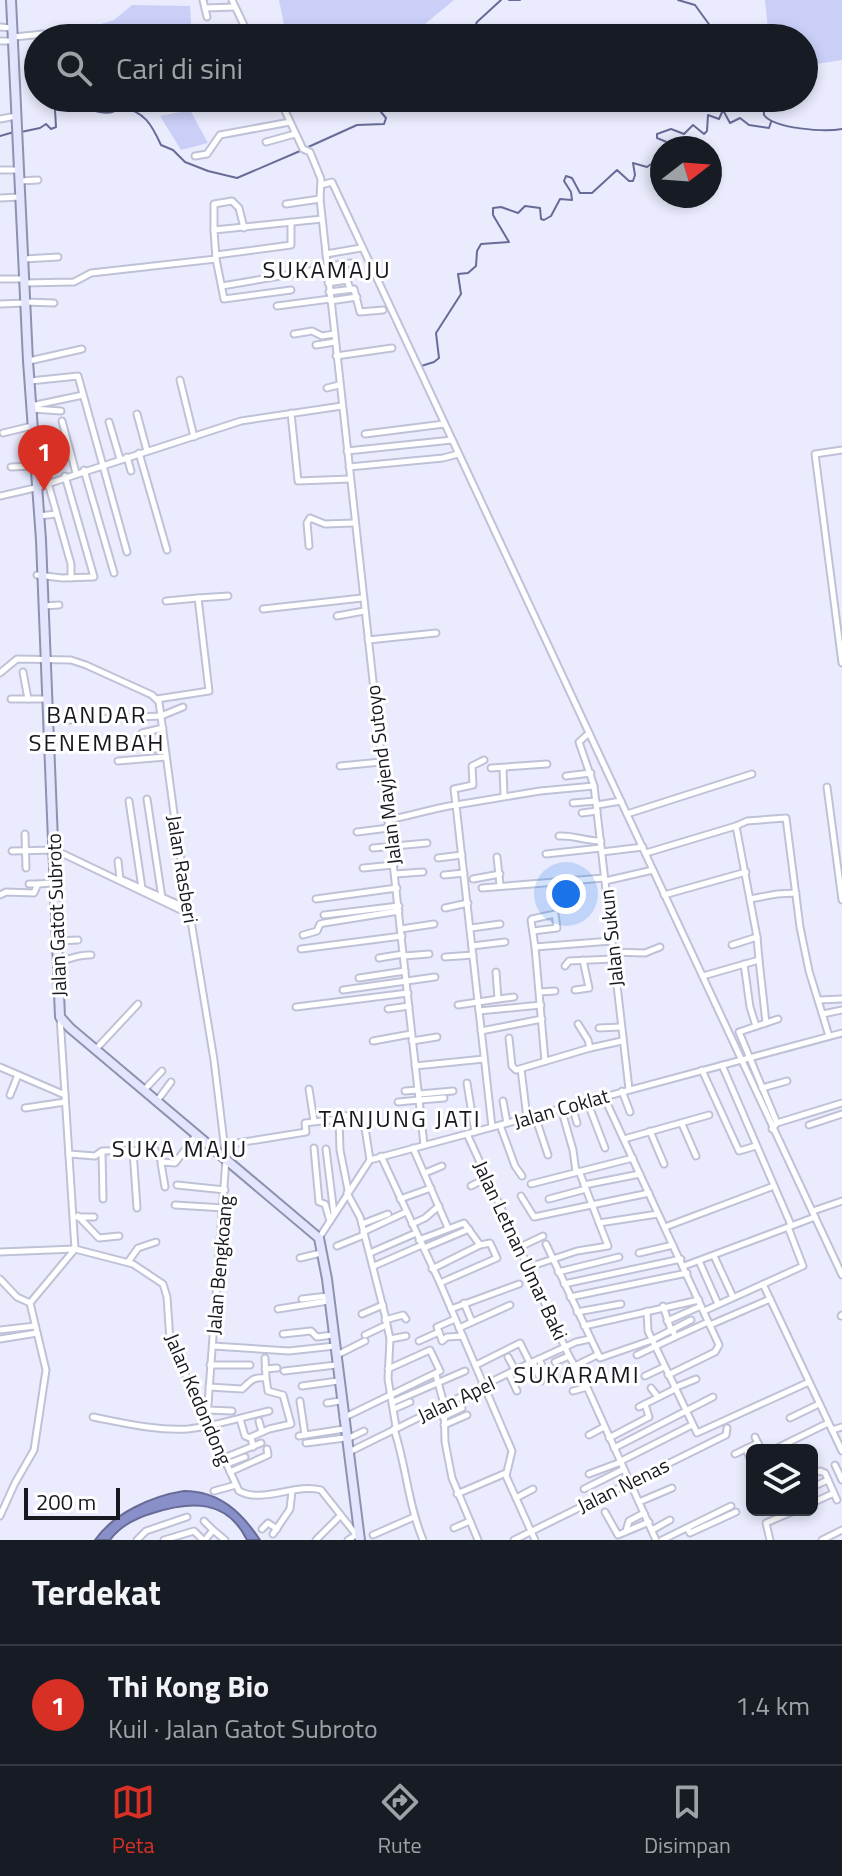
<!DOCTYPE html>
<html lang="id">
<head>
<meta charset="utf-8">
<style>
	:root { --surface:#171b24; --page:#242831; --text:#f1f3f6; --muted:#9ea1a6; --line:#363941; --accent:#d93025 }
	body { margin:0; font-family:"Titillium Web",sans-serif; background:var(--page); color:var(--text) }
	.controls { position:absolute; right:24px; bottom:24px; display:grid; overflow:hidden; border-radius:12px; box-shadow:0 4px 12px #0003 }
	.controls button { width:72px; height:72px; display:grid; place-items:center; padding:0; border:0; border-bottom:2px solid var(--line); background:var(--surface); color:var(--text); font:40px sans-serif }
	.compass { position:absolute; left:650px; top:136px; width:72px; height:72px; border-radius:50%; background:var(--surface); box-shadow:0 4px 12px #0003; rotate:73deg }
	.scale { position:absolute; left:24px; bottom:20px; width:96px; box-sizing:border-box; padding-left:8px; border:4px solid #171820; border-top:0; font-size:22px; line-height:28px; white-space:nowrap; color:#171820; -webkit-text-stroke:6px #fff; paint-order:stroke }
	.you { position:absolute; left:566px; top:894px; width:28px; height:28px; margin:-20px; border:6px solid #fff; border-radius:50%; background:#1a73e8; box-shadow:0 0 0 12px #1a73e833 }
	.badge { display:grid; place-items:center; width:52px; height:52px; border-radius:50%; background:var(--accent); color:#fff; font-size:26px; font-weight:700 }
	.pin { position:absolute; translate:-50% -66px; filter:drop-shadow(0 2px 4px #0008) }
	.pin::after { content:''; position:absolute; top:42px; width:28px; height:24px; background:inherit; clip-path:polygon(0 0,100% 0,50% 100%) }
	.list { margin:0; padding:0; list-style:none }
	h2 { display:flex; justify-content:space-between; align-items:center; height:104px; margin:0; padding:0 32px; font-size:34px }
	h2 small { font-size:26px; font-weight:400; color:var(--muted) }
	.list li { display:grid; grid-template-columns:52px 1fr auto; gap:24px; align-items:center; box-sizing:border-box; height:120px; padding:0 32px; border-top:2px solid var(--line) }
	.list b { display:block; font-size:30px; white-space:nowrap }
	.list p { margin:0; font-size:26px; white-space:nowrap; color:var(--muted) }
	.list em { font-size:26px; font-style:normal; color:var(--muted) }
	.icon { flex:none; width:44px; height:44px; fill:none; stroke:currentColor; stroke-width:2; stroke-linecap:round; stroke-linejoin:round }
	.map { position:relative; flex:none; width:842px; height:1540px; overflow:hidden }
	.search { position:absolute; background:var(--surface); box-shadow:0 4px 12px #0003; left:24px; right:24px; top:24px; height:88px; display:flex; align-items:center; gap:20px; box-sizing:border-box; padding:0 28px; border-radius:44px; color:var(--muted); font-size:30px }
	.sheet { height:224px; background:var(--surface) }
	nav { display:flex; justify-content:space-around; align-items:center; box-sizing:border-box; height:112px; border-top:2px solid var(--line); background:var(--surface); font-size:22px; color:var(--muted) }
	nav a { display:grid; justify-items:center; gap:4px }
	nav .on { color:var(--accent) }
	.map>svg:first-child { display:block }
	.green { fill:#cacff8 }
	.water { fill:#898fc9; stroke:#676b96; stroke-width:2 }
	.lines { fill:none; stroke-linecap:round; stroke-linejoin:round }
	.stream { stroke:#676b96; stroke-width:2 }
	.minor-casing { stroke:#bfc2d7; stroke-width:9 }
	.major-casing { stroke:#8f92af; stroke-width:12 }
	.minor { stroke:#fff; stroke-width:5 }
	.major { stroke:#e2e5fd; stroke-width:8 }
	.labels { text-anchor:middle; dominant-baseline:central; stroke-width:6; stroke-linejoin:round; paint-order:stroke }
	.street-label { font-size:20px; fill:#171820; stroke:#fff }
	.quarter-label { font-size:24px; letter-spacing:2px; fill:#171820; stroke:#fff }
</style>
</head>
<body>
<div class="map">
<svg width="842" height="1540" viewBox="0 0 842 1540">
	<rect width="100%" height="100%" fill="#eaecfe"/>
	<g class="green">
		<path d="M279,0h175l-46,38h-102l-21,-9z"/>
		<path d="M765,0h77v60l-38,6v-28h-35z"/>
		<path d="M132,5l58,1 2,32 -99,-2 1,-10 20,-6z"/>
		<path d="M127,98h77l-60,9 -16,-5z"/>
		<path d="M190,110l18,33 -27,7 -21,-34z"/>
	</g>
	<path class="water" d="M184,1491c36,0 58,22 76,49h-13c-20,-41 -56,-39 -94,-27 -17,5 -33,13 -43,27h-15c19,-27 57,-44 89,-49z"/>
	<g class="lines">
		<g class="stream">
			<path d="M509,0h11"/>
			<path d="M678,0l17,5 24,33"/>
			<path d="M469,38l8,-16 24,-22"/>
			<path d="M763,98l1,17c10,14 61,17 78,14"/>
			<path d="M21,132l19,-4 6,-4 5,5 5,-2 -1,-17c24,-13 51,15 66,-4 24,7 30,17 40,39l12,5 12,12 23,9 29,7 63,-27"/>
			<path d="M0,136l14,-4"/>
			<path d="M306,148l51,-23 27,-1 2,-6 -5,-6 17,-14"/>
			<path d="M681,148l-24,-10v-4l14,-5 13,5 9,-9 11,9 3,-3 1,-16 11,4 4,-9 7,13 10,-5 9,7 20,3 2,-6"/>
			<path d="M415,368l19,-6 5,-4 -3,-25 25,-39 -3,-20 10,-1 8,-7 1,-15 4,-7 28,-2 -16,-27v-7l8,-1 17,6 7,-7 15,2 1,11 3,1 7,-4 9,-17 12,1 -1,-8 -7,-11 2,-5 6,2 8,15h12l25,-23 12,11h4l2,-6 -2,-12 14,4 10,-7 5,4"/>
		</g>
		<defs>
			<g id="minor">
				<path d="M203,0l4,17"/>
				<path d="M232,0l18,38"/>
				<path d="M205,8l30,-1"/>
				<path d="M0,27l12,1"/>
				<path d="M196,33l52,1"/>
				<path d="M14,37l29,-3"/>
				<path d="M0,41h13"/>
				<path d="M279,98l24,51 7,3 11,27 -1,20 104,946"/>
				<path d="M206,105l49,-7"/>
				<path d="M252,106l29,-3"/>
				<path d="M0,119l16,-3"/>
				<path d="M266,142l29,-8"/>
				<path d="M195,156l12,-2 13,-19 70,-13"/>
				<path d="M0,170h18"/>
				<path d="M20,181l18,-1"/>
				<path d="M321,185l11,-3 510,1093"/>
				<path d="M0,198l20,-1"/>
				<path d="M286,204l34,-5"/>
				<path d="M214,230v-26l18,-3 7,7 5,20"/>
				<path d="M326,254l35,-6"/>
				<path d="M216,255l75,-10v-23"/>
				<path d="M24,259l34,-2"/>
				<path d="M327,266l24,-3"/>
				<path d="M0,279h23"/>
				<path d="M24,283l50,-1 17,-9 125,-14"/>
				<path d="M328,283l19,-3 3,9"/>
				<path d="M222,286l105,-18"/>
				<path d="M291,290l-67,9 -8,-40 -2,-29 108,-11"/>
				<path d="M329,292l25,-3 6,23 23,-2"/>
				<path d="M330,301l27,-4"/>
				<path d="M25,302l29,1"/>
				<path d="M0,304l25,-1"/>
				<path d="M277,306l53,-7"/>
				<path d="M294,334l18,-3 10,5 12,-2"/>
				<path d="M316,345l19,-3"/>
				<path d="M336,356l56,-8"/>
				<path d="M29,361l53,-12"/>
				<path d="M180,380l14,57"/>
				<path d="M30,381l48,-5 49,176"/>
				<path d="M327,388l12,-3"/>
				<path d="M31,406l52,-11"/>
				<path d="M32,409l29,2"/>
				<path d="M291,413l7,68 52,-2"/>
				<path d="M137,414l10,37"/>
				<path d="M62,421l14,52"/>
				<path d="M109,422l11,37"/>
				<path d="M3,433l29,-7"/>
				<path d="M365,434l79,-10"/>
				<path d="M842,450l-27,4 27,209"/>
				<path d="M347,451l105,-11"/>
				<path d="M139,453l28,97"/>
				<path d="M127,457l4,14"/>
				<path d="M11,467l23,-1"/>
				<path d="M349,467l94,-9 15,-4"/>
				<path d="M84,470l30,103"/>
				<path d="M48,483l23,81v14"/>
				<path d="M0,496l35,-8 206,-67 101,-15"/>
				<path d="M39,516l17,-2"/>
				<path d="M309,546l-2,-23 3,-5 15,6 29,-1"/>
				<path d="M37,575l25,3 32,-1 -29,-101"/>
				<path d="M198,598l30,-2"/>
				<path d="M44,606l15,-1"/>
				<path d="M263,609l99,-11"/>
				<path d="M337,616l27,-5"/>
				<path d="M368,640l68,-7"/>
				<path d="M23,672l5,27"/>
				<path d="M0,673l17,-14 54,1 15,5 66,30 7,7 18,134 37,224 12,99 -19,259"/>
				<path d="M11,699h32"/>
				<path d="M157,699l52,-8 -11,-93 -32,3"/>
				<path d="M49,721l112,-5 22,-9"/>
				<path d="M142,733l21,-5"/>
				<path d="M589,733l-10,9 15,44 35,303"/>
				<path d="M149,749h15"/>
				<path d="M484,760l-12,6 1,19 -19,4 2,16 84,-14 54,-5"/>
				<path d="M118,761l48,-4"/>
				<path d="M340,766l41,-4"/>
				<path d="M491,768l56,-4"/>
				<path d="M503,768l1,28"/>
				<path d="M566,776l25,-3"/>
				<path d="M827,787l15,113"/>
				<path d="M147,799l15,99"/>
				<path d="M129,801l13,87"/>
				<path d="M573,803l23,-2"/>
				<path d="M597,805l24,-4"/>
				<path d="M582,813l15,-2"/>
				<path d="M627,814l125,-40"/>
				<path d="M387,820c25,-4 45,-12 69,-15l36,322"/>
				<path d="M736,826l11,-5 39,-3 14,109 9,44 20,65"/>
				<path d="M357,832l32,-4"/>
				<path d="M25,834l1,34"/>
				<path d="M559,836c15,-1 26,5 42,5"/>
				<path d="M373,848l54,-5"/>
				<path d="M12,851l43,-1 134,64"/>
				<path d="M602,852l41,-5"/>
				<path d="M646,853l90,-27 21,111 2,23 -56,16"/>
				<path d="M546,854l55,-6"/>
				<path d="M497,857l3,28"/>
				<path d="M438,858l24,-3"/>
				<path d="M118,861l2,18 69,30"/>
				<path d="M363,868l31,-3"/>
				<path d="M395,874l28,-2"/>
				<path d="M444,875l20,-2"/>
				<path d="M473,879l27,-5"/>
				<path d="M605,881l48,-11"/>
				<path d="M29,884h9"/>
				<path d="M482,888l122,-10"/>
				<path d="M0,895l6,-3 28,1 4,-9 13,-1"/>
				<path d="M664,895l82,-23"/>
				<path d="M316,899l81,-11"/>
				<path d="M750,899l27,-5 19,-1"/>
				<path d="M445,908l23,-5"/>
				<path d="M324,915l75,-9"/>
				<path d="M471,928l29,-4"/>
				<path d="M401,929l33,-5"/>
				<path d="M533,931l24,-3 -2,-14 -23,5 -1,1 4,27 76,-6"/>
				<path d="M303,935l14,-4 3,-7 4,-1 75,-12"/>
				<path d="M58,941l20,-1"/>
				<path d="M732,945l25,-8"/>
				<path d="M472,946l33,-4"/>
				<path d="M535,947l10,114"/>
				<path d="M301,949l101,-13"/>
				<path d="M612,952l33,1 15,-6"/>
				<path d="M404,956l25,-2"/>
				<path d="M445,957l28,-2"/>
				<path d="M379,958l24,-4"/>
				<path d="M759,960l7,63"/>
				<path d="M58,961c13,-1 19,-7 33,-6"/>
				<path d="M744,964l6,43 6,19"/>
				<path d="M565,966l4,-5 44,-2"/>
				<path d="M359,978l46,-7"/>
				<path d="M343,990l92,-13"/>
				<path d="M575,990l14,-2 -6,-28"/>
				<path d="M540,992l15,-1"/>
				<path d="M498,999l16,-2"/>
				<path d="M819,1000l23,-1"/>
				<path d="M458,1005l40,-6 -2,-27"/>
				<path d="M296,1007l112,-14"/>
				<path d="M388,1009l21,-3"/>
				<path d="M479,1011l62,-6"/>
				<path d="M823,1014l19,-4"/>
				<path d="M599,1028l21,-1"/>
				<path d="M481,1031l61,-12"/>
				<path d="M509,1038l3,28 4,4 74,-22 -2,-8 -10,-16"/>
				<path d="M373,1041l38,-7"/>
				<path d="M412,1041l25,-4"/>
				<path d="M590,1048l32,-7"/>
				<path d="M96,1049l42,-45"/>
				<path d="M722,1065l69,160"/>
				<path d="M415,1066l69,-7"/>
				<path d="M0,1067l65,28"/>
				<path d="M521,1069l6,49"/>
				<path d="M702,1070l37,81 17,-5"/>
				<path d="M467,1083l8,49"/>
				<path d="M762,1088l25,-7"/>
				<path d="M145,1089l17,-18"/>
				<path d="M309,1089l5,32"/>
				<path d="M405,1091l13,-1"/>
				<path d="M622,1091l8,21"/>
				<path d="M419,1094l34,-3"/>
				<path d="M10,1095l8,-20"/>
				<path d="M604,1097l115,248 -4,7 -47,23"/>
				<path d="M420,1100l24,-2"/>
				<path d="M157,1101l14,-19"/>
				<path d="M503,1101l4,22"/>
				<path d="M587,1101l18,47"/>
				<path d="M398,1102l21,-2"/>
				<path d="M572,1106l5,17"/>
				<path d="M25,1108l40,-6"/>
				<path d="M561,1108l12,42 3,22"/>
				<path d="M535,1116l13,39"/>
				<path d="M777,1123l65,-20"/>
				<path d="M682,1124l14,32"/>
				<path d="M500,1125l15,41 7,10"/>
				<path d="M809,1125l33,-11"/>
				<path d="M365,1128l5,32"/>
				<path d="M772,1129l5,-6 -38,-91 39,-13"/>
				<path d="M650,1131l14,33"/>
				<path d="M467,1134l102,222 18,31 69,153"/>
				<path d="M624,1139l85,-24"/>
				<path d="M225,1145l81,-13 -1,-9 34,-4"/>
				<path d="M314,1148l5,54 6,2 5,17"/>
				<path d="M413,1148l35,80"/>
				<path d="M326,1149l8,65"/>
				<path d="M133,1151l4,57"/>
				<path d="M102,1152l1,47"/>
				<path d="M69,1154l26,2 7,-5 53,-1 7,12 13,1 22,-29"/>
				<path d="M381,1156l59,127 72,168 -6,25 29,64"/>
				<path d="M161,1163l4,24"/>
				<path d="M425,1173l17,-7"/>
				<path d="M531,1184l102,-26"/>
				<path d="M177,1185l48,5"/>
				<path d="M584,1185l56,-11"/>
				<path d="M471,1186l16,-8"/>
				<path d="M348,1190l-8,-40 -1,-31 2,-3 17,-1"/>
				<path d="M347,1193l13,24 25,98 5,24 -2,40 8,48"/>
				<path d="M521,1196l13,21 115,-24"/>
				<path d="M400,1199l31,-11"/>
				<path d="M549,1199l37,-10"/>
				<path d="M175,1205l49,3"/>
				<path d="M813,1211l29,-10"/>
				<path d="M78,1216l21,22 20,-2"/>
				<path d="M77,1217h17"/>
				<path d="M599,1223l59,-9"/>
				<path d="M362,1224l26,-10"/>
				<path d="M412,1224l13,-6 14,-12"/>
				<path d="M665,1227l109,-41"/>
				<path d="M363,1232l43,-20"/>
				<path d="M319,1238l51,-78 472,-127"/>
				<path d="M419,1240l45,-17 16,22 -48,24"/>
				<path d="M546,1244l54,114 52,-18 39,-20"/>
				<path d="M337,1246l27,-11"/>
				<path d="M520,1247l23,-11"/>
				<path d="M424,1248l45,-19"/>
				<path d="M0,1252l75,-3 58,15 30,20 4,13 3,44 69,150c24,13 56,-8 82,-1l37,47"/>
				<path d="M370,1253l46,-20"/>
				<path d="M639,1253l34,-8"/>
				<path d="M714,1256l19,41"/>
				<path d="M300,1258l21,-5"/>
				<path d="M699,1261l19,43"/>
				<path d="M128,1262l10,-14 18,-6"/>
				<path d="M374,1266l48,-21"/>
				<path d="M684,1266l131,-49"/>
				<path d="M529,1267l48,-16 31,-5 -29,-75"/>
				<path d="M558,1272l61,-15"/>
				<path d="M0,1279l17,18 13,6"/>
				<path d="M440,1283l57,-25 -7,-15 -10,2"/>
				<path d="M564,1284l117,-25"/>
				<path d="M763,1284l79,167"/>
				<path d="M570,1297l117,-24"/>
				<path d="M302,1299l26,-3"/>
				<path d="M464,1303l8,19"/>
				<path d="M663,1306l8,24"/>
				<path d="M278,1309l50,-8"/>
				<path d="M451,1309l68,-25"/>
				<path d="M647,1311l1,20 49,102 112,-51"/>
				<path d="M704,1311l99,-45 -15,-39"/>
				<path d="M577,1312l44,-8"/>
				<path d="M362,1314l21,-9"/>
				<path d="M841,1316l1,-1"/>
				<path d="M385,1320l18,-5 3,4"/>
				<path d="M667,1321l34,-15"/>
				<path d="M710,1325l60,-26"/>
				<path d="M584,1326l115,-26"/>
				<path d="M459,1328l51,-23"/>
				<path d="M0,1330l35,-4"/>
				<path d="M283,1334l28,-3 6,6 16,-2"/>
				<path d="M365,1335l21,-10"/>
				<path d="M675,1337l33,-15"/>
				<path d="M0,1339l37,-6"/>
				<path d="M390,1339l16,-3"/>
				<path d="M442,1340l-5,-13 18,-8"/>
				<path d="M419,1341l20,-9"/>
				<path d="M442,1341l5,-4 16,-1"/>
				<path d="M213,1346l76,5 46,-5"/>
				<path d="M337,1355l28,-14"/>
				<path d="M637,1355l38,-18 -2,-7"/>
				<path d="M508,1357l7,13"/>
				<path d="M265,1358l1,19"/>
				<path d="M539,1359l5,11"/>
				<path d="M533,1362l8,19"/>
				<path d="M555,1362l14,-6"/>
				<path d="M210,1365h40"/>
				<path d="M476,1365l44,-22 10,20"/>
				<path d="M575,1366l22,-11"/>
				<path d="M265,1369l12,-1"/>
				<path d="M284,1371l52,-6"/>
				<path d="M509,1374l8,17"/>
				<path d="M436,1375l8,29 1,38 7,36 26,62"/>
				<path d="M645,1376l19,-9"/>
				<path d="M564,1378l15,-5"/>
				<path d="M302,1386l36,-5"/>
				<path d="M209,1387l33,2c8,-7 11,-13 24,-11l2,13 15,4 8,29 -22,5 -18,8 2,10"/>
				<path d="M651,1388l7,9"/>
				<path d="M674,1388l22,-9"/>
				<path d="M573,1391l14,-4"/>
				<path d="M300,1401l5,34"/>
				<path d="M393,1402l72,-31"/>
				<path d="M327,1403l13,-2"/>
				<path d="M639,1407l36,-18"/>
				<path d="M394,1409l16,-7"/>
				<path d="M207,1410l25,1"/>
				<path d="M93,1417c31,6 63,14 95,12 28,-3 54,-12 81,-18"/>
				<path d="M443,1417l19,-9"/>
				<path d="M343,1418l97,-47 -10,-21 -42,19"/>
				<path d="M790,1418l29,-14"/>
				<path d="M240,1419l5,17 5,2"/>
				<path d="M259,1421l3,11"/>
				<path d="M444,1425l23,-10"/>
				<path d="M394,1429c12,36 14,75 29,111"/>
				<path d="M832,1430l10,-3"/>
				<path d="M589,1435l15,-8"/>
				<path d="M299,1436l45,-7"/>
				<path d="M755,1437l6,13"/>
				<path d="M609,1438l40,-21 -4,-13"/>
				<path d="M347,1439l17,-8"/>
				<path d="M306,1443l39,-5"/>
				<path d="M614,1448l99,-51"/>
				<path d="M746,1449l6,14"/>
				<path d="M773,1450l55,-27"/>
				<path d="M349,1452l166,-82 61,-28 14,-3"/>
				<path d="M735,1454l23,-11"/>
				<path d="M224,1458l37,-15"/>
				<path d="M812,1459l1,-1"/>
				<path d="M621,1461l71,-36"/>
				<path d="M227,1464l18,-7"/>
				<path d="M835,1465l7,15"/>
				<path d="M230,1472l38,-17 -1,-6"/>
				<path d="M589,1474l32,-12"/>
				<path d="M812,1474l8,-3 5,2 12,27"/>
				<path d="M812,1487l16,-7"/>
				<path d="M584,1489l40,-20"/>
				<path d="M214,1491l22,-6"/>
				<path d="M457,1494l49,-21"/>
				<path d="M516,1498l17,-9"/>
				<path d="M639,1502l33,-14"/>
				<path d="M812,1503l22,-10"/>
				<path d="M605,1512l13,23 31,-13"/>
				<path d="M0,1516l15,-33 19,-33 12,-80 -16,-67 45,-54 -15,-232"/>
				<path d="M204,1521l9,9"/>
				<path d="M454,1528l16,-7"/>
				<path d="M687,1528l3,5 46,-21"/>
				<path d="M262,1529l6,-6 9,6"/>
				<path d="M652,1530l18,-10"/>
				<path d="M626,1531l3,-10 15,-8"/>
				<path d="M273,1534l17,-25 2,-18"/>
				<path d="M373,1535l41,-18"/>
				<path d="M137,1540l9,-9 41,-14"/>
				<path d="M164,1540l30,-9 9,9"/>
				<path d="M205,1540l8,-10 12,10"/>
				<path d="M316,1540l24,-24"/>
				<path d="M348,1540l8,-5"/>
				<path d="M514,1540l212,-105 1,-7"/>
				<path d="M662,1540l69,-34"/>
				<path d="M770,1540l-4,-17 30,-13"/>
				<path d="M822,1540l20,-10"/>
			</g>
			<path id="major" d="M11,0l17,361 13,179 19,477 10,11 249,210 8,41 33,261"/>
		</defs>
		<use href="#minor" class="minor-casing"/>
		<use href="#major" class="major-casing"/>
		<use href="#minor" class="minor"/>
		<use href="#major" class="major"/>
	</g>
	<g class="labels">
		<g class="street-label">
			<text transform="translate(383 775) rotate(-97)">Jalan Mayjend Sutoyo</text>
			<text transform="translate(183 869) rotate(81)">Jalan Rasberi</text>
			<text transform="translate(56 915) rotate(-92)">Jalan Gatot Subroto</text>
			<text transform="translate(611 938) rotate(-96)">Jalan Sukun</text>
			<text transform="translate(561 1108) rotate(-16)">Jalan Coklat</text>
			<text transform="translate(521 1250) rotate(65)">Jalan Letnan Umar Baki</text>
			<text transform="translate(219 1265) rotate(-85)">Jalan Bengkoang</text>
			<text transform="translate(199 1399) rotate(67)">Jalan Kedondong</text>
			<text transform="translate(456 1399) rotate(-25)">Jalan Apel</text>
			<text transform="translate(623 1485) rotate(-26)">Jalan Nenas</text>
		</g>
		<g class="quarter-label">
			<text x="327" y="269">SUKAMAJU</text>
			<text x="97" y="714">BANDAR<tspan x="97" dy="28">SENEMBAH</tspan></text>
			<text x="400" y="1118">TANJUNG JATI</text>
			<text x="180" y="1148">SUKA MAJU</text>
			<text x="577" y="1374">SUKARAMI</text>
		</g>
	</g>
</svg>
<div class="controls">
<button><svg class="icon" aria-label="layers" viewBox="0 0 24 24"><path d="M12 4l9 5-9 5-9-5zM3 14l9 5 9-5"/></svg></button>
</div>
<svg class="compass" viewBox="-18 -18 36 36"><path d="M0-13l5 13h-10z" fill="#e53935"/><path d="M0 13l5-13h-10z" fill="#9ea1a6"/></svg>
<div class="scale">200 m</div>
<div class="you"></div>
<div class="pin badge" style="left:44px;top:491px">1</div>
<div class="search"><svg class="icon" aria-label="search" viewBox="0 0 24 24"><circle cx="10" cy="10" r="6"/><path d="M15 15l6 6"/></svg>Cari di sini</div>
</div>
<section class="sheet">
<h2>Terdekat<small></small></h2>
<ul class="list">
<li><span class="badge">1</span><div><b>Thi Kong Bio</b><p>Kuil · Jalan Gatot Subroto</p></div><em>1.4 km</em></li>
</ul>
</section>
<nav>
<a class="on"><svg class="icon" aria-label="map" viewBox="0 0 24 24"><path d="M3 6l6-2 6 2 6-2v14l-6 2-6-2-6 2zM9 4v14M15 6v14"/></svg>Peta</a>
<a><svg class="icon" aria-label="directions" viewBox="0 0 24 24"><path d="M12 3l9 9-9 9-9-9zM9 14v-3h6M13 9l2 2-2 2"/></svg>Rute</a>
<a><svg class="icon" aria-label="saved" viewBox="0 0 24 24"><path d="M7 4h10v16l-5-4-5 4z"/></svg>Disimpan</a>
</nav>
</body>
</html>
